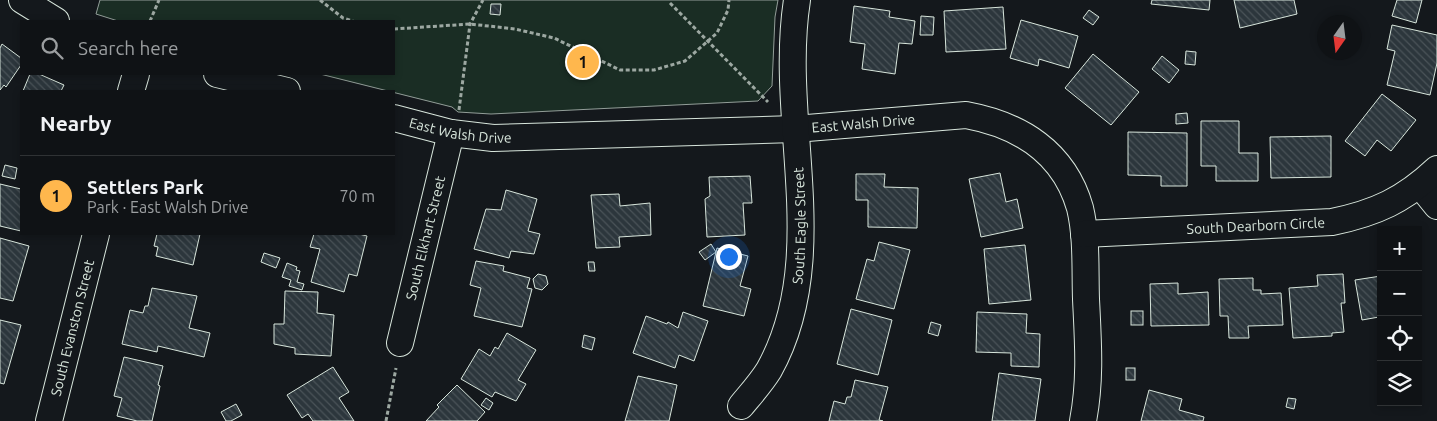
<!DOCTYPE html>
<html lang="en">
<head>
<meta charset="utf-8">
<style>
	:root { --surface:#0f1215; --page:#1d2022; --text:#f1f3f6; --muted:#9b9ea0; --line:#2f3234; --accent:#ffb74d }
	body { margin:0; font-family:Ubuntu,sans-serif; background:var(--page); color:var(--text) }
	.controls { position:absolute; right:15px; bottom:15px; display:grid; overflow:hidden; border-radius:0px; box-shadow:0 2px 8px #0003 }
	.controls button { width:45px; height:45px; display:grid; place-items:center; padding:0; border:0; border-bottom:1px solid var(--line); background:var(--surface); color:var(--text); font:25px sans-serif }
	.compass { position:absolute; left:1317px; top:15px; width:45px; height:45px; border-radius:50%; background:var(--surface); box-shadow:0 2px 8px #0003; rotate:194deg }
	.you { position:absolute; left:728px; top:256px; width:18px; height:18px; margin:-12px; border:4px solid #fff; border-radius:50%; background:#1a73e8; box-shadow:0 0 0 8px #1a73e833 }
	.badge { display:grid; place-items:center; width:32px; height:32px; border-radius:50%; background:var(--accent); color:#111; font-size:16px; font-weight:700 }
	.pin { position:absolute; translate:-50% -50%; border:2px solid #fff; box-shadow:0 1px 5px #0006 }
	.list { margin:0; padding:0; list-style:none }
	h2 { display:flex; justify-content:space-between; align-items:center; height:65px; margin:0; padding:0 20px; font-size:21px }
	h2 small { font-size:16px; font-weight:400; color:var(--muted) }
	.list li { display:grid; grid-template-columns:32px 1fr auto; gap:15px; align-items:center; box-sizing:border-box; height:80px; padding:0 20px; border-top:1px solid var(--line) }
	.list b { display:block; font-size:19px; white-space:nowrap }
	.list p { margin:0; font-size:16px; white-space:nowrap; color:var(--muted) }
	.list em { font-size:16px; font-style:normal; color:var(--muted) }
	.icon { flex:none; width:28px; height:28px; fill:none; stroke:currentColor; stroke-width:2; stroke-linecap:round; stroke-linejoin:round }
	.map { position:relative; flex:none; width:1437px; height:421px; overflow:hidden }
	.search { position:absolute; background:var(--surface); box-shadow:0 2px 8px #0003; left:20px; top:20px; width:375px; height:55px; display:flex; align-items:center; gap:12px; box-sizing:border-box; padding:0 18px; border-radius:0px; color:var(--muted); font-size:19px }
	.panel { position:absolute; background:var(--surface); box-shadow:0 2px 8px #0003; left:20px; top:90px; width:375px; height:145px; border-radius:0px }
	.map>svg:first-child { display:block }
	.green { fill:#1a2d24; stroke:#939e99 }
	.building { fill:url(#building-back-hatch); stroke:#d8e6dc }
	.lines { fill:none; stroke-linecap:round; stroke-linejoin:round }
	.minor-casing { stroke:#d8e6dc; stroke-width:28 }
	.path { stroke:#9da8a2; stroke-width:3; stroke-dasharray:4 2.5; stroke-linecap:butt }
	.minor { stroke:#14181c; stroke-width:26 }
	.labels { text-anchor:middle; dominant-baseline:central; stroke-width:4; stroke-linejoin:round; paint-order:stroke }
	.street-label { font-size:14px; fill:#d8e6dc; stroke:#14181c }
</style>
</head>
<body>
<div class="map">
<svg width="1437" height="421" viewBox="0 0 1437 421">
	<defs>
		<pattern id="building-back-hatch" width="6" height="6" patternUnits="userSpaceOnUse" patternTransform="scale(1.25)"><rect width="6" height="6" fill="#2c363c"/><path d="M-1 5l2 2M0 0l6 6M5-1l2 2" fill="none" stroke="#4a5358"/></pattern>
	</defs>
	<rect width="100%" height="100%" fill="#14181c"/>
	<path class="green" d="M100,0h678l-3,17 -3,69 -14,15 -267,13 -33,-2 -6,-5 -132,-33h74v-53h-276l-22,-7z"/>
	<g class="building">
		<path d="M1152,0h58l-1,10 -58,-6z"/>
		<path d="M1234,0h60l3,14 -57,14z"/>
		<path d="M1397,0h25l-6,23 -24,-7z"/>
		<path d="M491,4h10l-1,11 -10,-1z"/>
		<path d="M854,6l36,5 -1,6 26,4 -3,23 -13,-1 -4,31 -33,-5 3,-25 -15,-2z"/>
		<path d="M1003,7l3,42 -60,3 -2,-41z"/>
		<path d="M1089,10l10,7 -6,8 -10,-7z"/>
		<path d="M921,16l13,1 -1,18h-13z"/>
		<path d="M1021,20l57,16 -9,32 -30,-9 -1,7 -28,-8z"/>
		<path d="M1392,25l45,10v28l-7,32 -43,-10 8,-34 -8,-2z"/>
		<path d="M2,44l19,14v7l-15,22 -2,-2 -4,5v-42z"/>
		<path d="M1186,51l10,1 -1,13 -10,-1z"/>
		<path d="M1093,54l46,38 -28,33 -46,-37z"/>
		<path d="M1162,56l17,14 -10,13 -17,-14z"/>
		<path d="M30,74h9l25,11 -3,6h-38z"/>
		<path d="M1382,94l34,26 -25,31 -14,-11 -12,16 -20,-15z"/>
		<path d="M1187,113l1,10 -12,1v-10z"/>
		<path d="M1201,121h38v32h19v28h-42v-15h-15z"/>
		<path d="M1128,132l59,1v53h-26v-10l-33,-1z"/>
		<path d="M1331,136v41l-60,1 -1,-41z"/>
		<path d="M5,165l12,3 -2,11 -13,-3z"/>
		<path d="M1000,173l6,29 11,-3 6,29 -42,9 -12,-58z"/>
		<path d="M856,174h29l-1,13 34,1 -1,40 -49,-1v-27h-12z"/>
		<path d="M750,176l2,27h-9l2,32 -38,2 -2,-38 5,-3 -1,-19z"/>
		<path d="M0,184l21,5v42l-21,-5z"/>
		<path d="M506,190l31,9 -9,32 12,3 -6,20 -23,-3 -2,7 -35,-9 12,-40 15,1z"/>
		<path d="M619,194l1,12 30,-3 1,32 -32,2 1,10 -24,1 -5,-53z"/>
		<path d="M157,234h43l-7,31 -37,-9 2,-9 -4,-1z"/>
		<path d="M314,234h45l8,2 -10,40 -8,-2 -5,18 -33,-10 9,-33 -10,-2z"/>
		<path d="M0,238l29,8 -16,55 -13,-3z"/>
		<path d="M879,242l31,8 -16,59 -38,-10 11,-40 7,2z"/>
		<path d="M711,244l5,8 -11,8 -6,-8z"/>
		<path d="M1025,245l6,55 -42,4 -5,-55z"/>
		<path d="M717,248l31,8 -8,30 11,3 -7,27 -41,-10z"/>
		<path d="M264,253l16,5 -4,10 -15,-6z"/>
		<path d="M476,261l28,5 -1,5 27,7 -3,10 5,1 -10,38 -48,-11 7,-28 -11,-3z"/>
		<path d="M588,262h6l1,9h-6z"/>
		<path d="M287,263l10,4 -1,3 4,1 -3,11 7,2 -2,6 -13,-4 2,-6 -9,-3z"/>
		<path d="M538,274l8,2 2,8 -6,6 -7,-2 -2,-9z"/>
		<path d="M1343,274l2,29h-4l3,29 -12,1v3l-39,2 -4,-50 29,-2 -1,-11z"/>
		<path d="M1381,276v44l-2,-3 -17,3 -7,-40z"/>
		<path d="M1253,278v12h8v4l20,-1 2,32 -35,1 1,12h-20l-1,-22h-8l-1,-37z"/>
		<path d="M1178,283v11l30,-2 1,33 -58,1 -1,-42z"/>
		<path d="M152,288l45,8 -8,32 21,5 -6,24 -46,-11 -1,6 -35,-8 8,-34 13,3 2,-7h3z"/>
		<path d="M285,291l33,1 -1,21 17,2 -3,41 -36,-2v-6l-21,-4v-20h10z"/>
		<path d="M851,309l41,11 -14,55 -41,-11z"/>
		<rect x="1131" y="311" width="12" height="14"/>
		<path d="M683,312l25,9 -14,40 -15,-6 -4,13 -42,-15 13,-37 21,8 1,-2 10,6z"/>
		<path d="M977,312l50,2 -1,19 14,1 -1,33 -28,-1v-13l-35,-1z"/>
		<path d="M0,320l21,5 -17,59 -4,-1z"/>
		<path d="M931,322l10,3 -3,11 -10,-3z"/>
		<path d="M507,333l29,17 -18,30 8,4 -10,17 -21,-9 -3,5 -31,-18 18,-30 11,7 5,-9 3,2z"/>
		<path d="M584,335l11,3 -3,12 -10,-3z"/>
		<path d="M124,357l39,9 -5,19 2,1 -8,35h-15l-20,-5 5,-18 -8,-2z"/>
		<path d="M333,367l16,25 -10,6 15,23h-41l-5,-7 -6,4 -15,-23z"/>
		<rect x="1126" y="368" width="9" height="12"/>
		<path d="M999,373l42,6 -6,42h-43z"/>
		<path d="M638,376l39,9 -8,36h-44z"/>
		<path d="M855,380l33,7 -9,33 4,1h-54l5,-20 11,3 2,-7h4z"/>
		<path d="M457,385l28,27 -8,9h-51l13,-14 -2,-2z"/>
		<path d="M1149,390l33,9 -3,11 25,7 -1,4h-62z"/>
		<path d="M486,398l7,5 -4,7 -8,-5z"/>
		<path d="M1288,398l8,1 -2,10 -8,-2z"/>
		<path d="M236,404l6,11 -11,6h-5l-5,-9z"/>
	</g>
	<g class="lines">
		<defs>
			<g id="minor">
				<path d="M22,0l34,21"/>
				<path d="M217,74l70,17"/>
				<path d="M131,91l5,-17"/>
				<path id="s1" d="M394,118l57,15 42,5 302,-9 171,-14c54,10 98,37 114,93 7,29 5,62 6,91 2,42 5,80 -3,122"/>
				<path d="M1420,185l17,21"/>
				<path id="s2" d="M1084,234l248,-12c44,-9 72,-22 105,-53"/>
				<path id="s3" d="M400,343l51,-210"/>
				<path id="s4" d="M741,406c9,-11 20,-23 28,-36 63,-113 9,-248 28,-370"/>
				<path id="s5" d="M49,421l47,-187"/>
			</g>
		</defs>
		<use href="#minor" class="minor-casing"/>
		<g class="path">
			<path d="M320,0l23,18 10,3"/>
			<path d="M670,3l98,99"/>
			<path d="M150,21l9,-21"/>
			<path d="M394,29l76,-5 45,5 39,9 66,32h34l31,-9 32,-28 11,-23 1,-10"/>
			<path d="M459,110l11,-86 13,-24"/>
			<path d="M386,421l10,-53"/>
		</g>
		<use href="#minor" class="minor"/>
	</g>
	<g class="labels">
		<g class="street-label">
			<text stroke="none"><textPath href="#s1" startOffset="472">East Walsh Drive</textPath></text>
			<text stroke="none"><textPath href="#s1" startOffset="68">East Walsh Drive</textPath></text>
			<text stroke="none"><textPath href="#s4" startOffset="195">South Eagle Street</textPath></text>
			<text stroke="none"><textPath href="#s2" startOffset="172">South Dearborn Circle</textPath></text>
			<text stroke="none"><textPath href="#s3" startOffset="108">South Elkhart Street</textPath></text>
			<text stroke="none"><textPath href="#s5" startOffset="96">South Evanston Street</textPath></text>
		</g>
	</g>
</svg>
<div class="controls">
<button>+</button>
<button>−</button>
<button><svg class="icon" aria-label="locate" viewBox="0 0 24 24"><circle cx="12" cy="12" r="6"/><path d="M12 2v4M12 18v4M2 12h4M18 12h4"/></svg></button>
<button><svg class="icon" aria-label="layers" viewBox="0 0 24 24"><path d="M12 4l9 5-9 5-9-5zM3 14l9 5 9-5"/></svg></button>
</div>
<svg class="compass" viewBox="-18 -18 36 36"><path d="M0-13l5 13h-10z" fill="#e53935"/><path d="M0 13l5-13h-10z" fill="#9b9ea0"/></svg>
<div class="you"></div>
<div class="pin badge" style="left:583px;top:62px">1</div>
<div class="search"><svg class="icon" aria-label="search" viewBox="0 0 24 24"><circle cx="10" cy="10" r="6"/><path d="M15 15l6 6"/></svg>Search here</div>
<section class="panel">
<h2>Nearby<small></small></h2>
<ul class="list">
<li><span class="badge">1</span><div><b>Settlers Park</b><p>Park · East Walsh Drive</p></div><em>70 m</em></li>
</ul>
</section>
</div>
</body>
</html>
